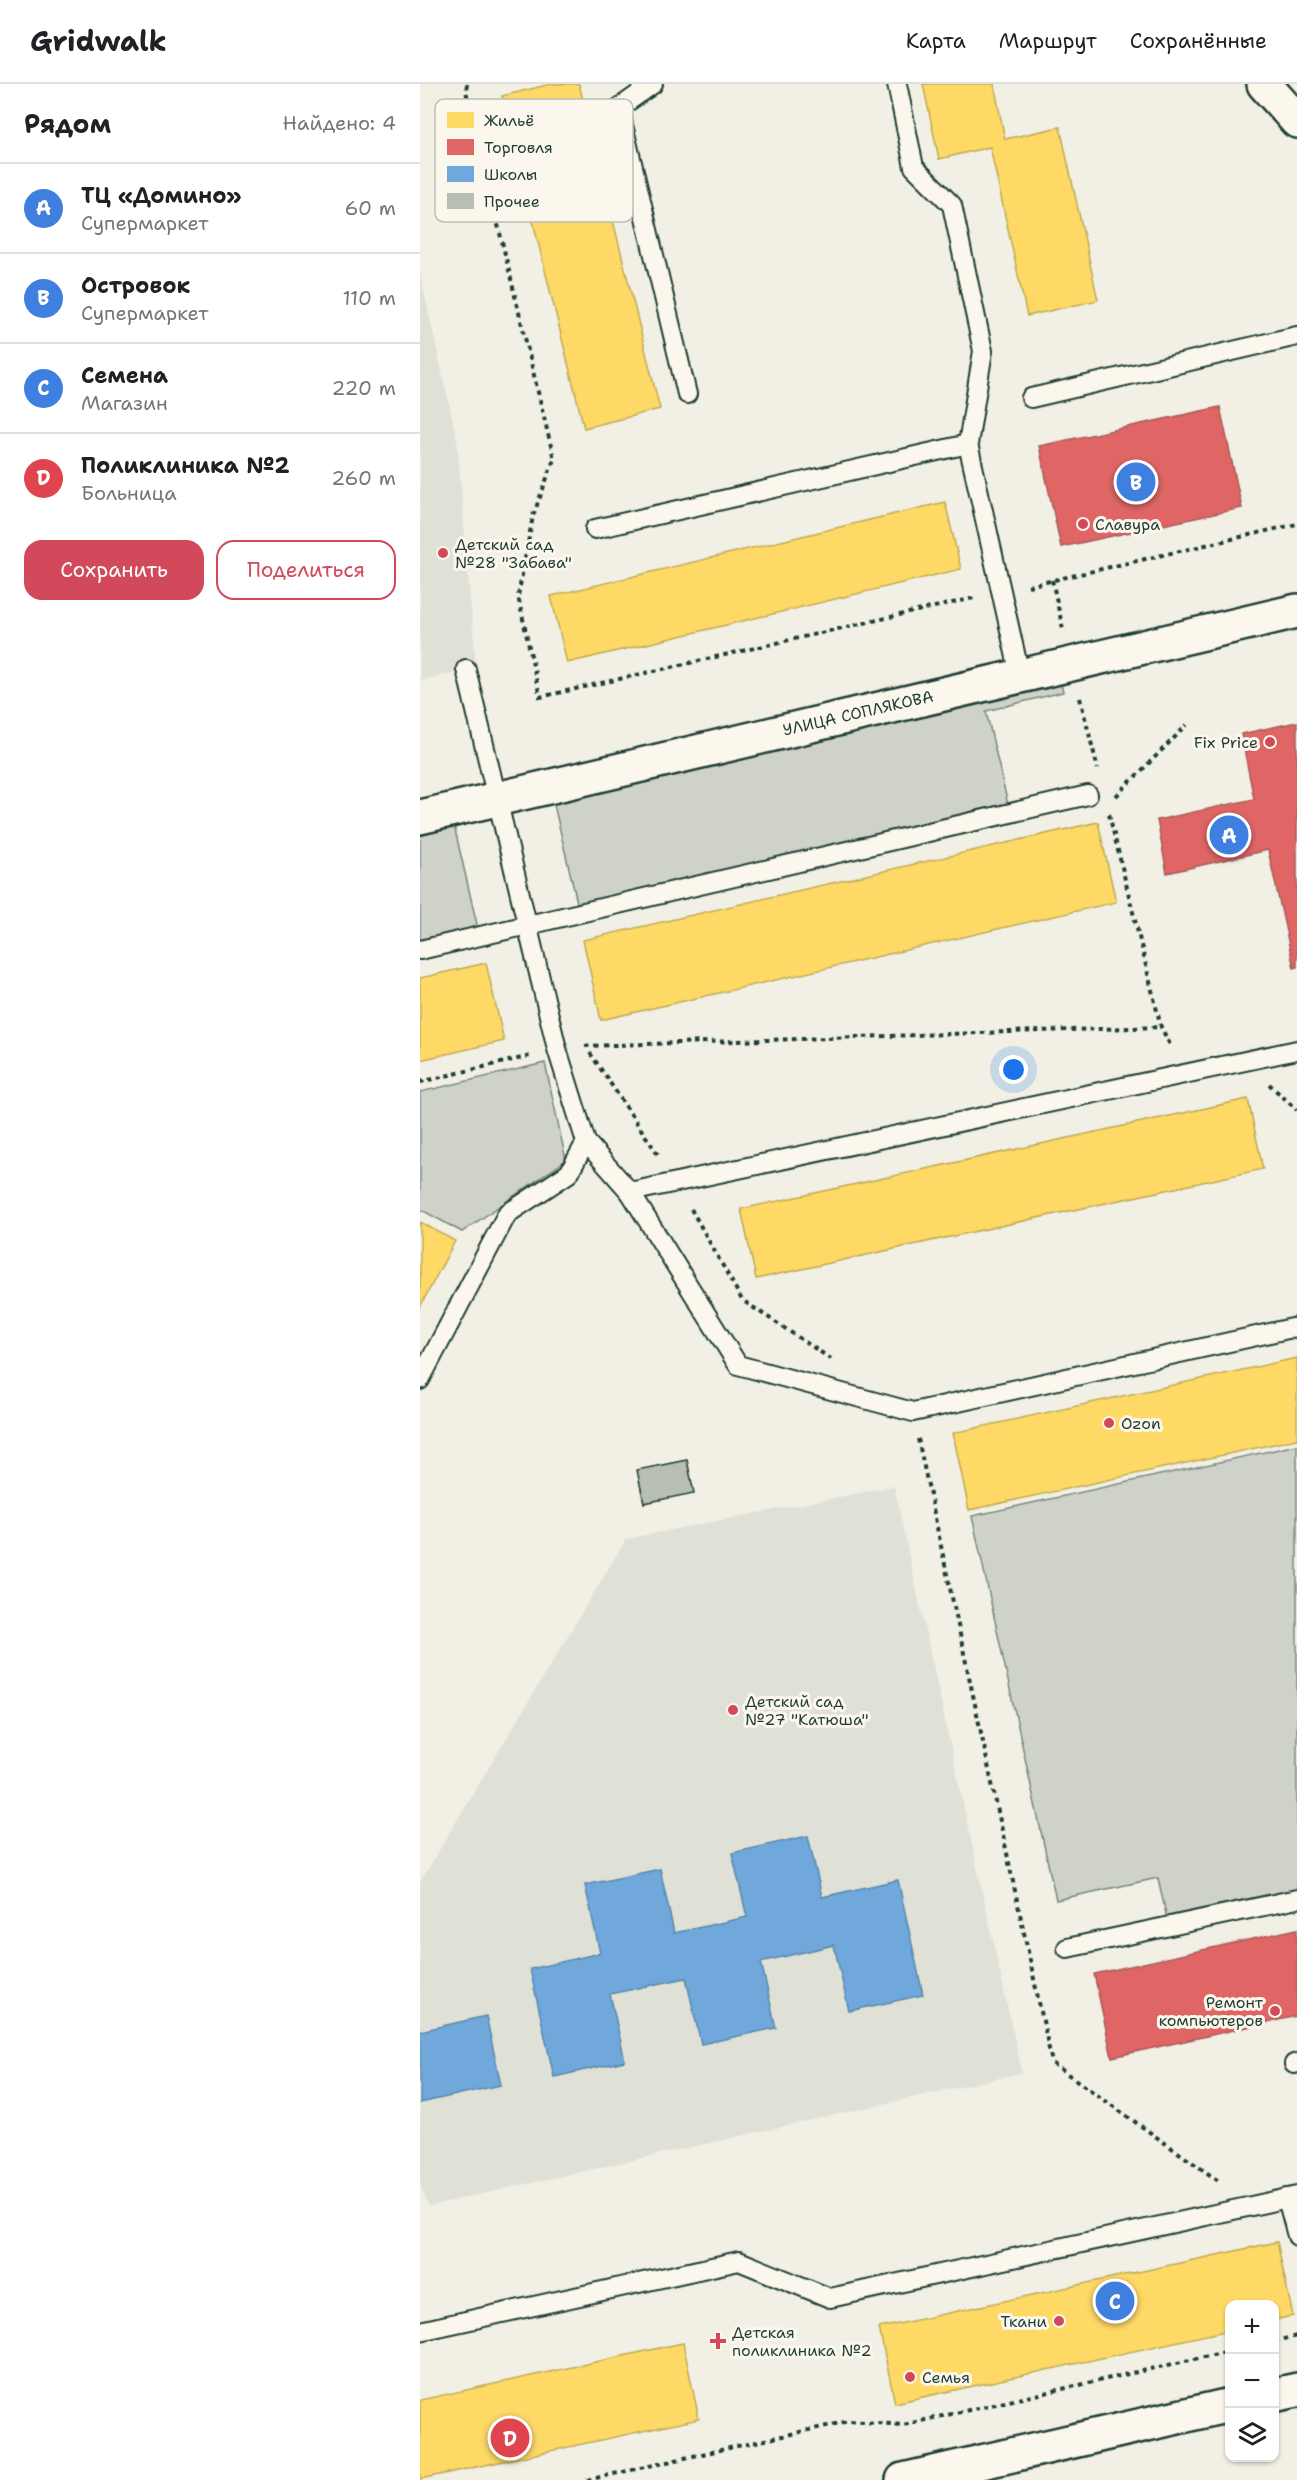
<!DOCTYPE html>
<html lang="ru">
<head>
<meta charset="utf-8">
<style>
	:root { --surface:#fff; --page:#f6f6f6; --text:#202124; --muted:#757577; --line:#e0e0e0; --accent:#d1495b }
	body { margin:0; font-family:"Shantell Sans",sans-serif; background:var(--page); color:var(--text) }
	.controls { position:absolute; right:18px; bottom:18px; display:grid; overflow:hidden; border-radius:12px; box-shadow:0 2px 4px #0004 }
	.controls button { width:54px; height:54px; display:grid; place-items:center; padding:0; border:0; border-bottom:2px solid var(--line); background:var(--surface); color:var(--text); font:30px sans-serif }
	.you { position:absolute; left:594px; top:986px; width:21px; height:21px; margin:-15px; border:4px solid #fff; border-radius:50%; background:#1a73e8; box-shadow:0 0 0 9px #1a73e833 }
	.badge { display:grid; place-items:center; width:39px; height:39px; border-radius:50%; background:var(--accent); color:#fff; font-size:20px; font-weight:700 }
	.pin { position:absolute; translate:-50% -50%; border:3px solid #fff; box-shadow:0 2px 6px #0006 }
	.list { margin:0; padding:0; list-style:none }
	h2 { display:flex; justify-content:space-between; align-items:center; height:78px; margin:0; padding:0 24px; font-size:26px }
	h2 small { font-size:20px; font-weight:400; color:var(--muted) }
	.list li { display:grid; grid-template-columns:39px 1fr auto; gap:18px; align-items:center; box-sizing:border-box; height:90px; padding:0 24px; border-top:2px solid var(--line) }
	.list b { display:block; font-size:22px; white-space:nowrap }
	.list p { margin:0; font-size:20px; white-space:nowrap; color:var(--muted) }
	.list em { font-size:20px; font-style:normal; color:var(--muted) }
	.actions { display:flex; gap:12px; padding:18px 24px }
	.actions a { flex:1; padding:14px 0; border:2px solid var(--accent); border-radius:18px; text-align:center; font-size:21px; color:var(--accent) }
	.actions .main { background:var(--accent); color:#fff }
	.icon { flex:none; width:33px; height:33px; fill:none; stroke:currentColor; stroke-width:2; stroke-linecap:round; stroke-linejoin:round }
	.map { position:relative; flex:none; width:877px; height:2396px; overflow:hidden }
	header { display:flex; align-items:center; gap:36px; box-sizing:border-box; height:84px; padding:0 30px; background:var(--surface); border-bottom:2px solid var(--line) }
	header strong { font-size:28px }
	nav { display:flex; gap:33px; margin-inline-start:auto; font-size:21px }
	main { display:flex }
	aside { flex:1; background:var(--surface) }
	.map>svg:first-child { display:block }
	.built { fill:#e0e1d6 }
	.green { fill:#cfd2c8; stroke:#77887e; stroke-width:1.5 }
	.homes { fill:#ffd966; stroke:#bcaa57; stroke-width:1.5 }
	.shops { fill:#e06666; stroke:#a65a57; stroke-width:1.5 }
	.schools { fill:#6fa8dc; stroke:#5788aa; stroke-width:1.5 }
	.building { fill:#b7beb3; stroke:#1f3d34; stroke-width:1.5 }
	.lines { fill:none; stroke-linecap:round; stroke-linejoin:round }
	.lane-casing { stroke:#1f3d34; stroke-width:22 }
	.street-casing { stroke:#1f3d34; stroke-width:38 }
	.secondary-casing { stroke:#1f3d34; stroke-width:38 }
	.path { stroke:#1f3d34; stroke-width:4; stroke-dasharray:4.5 4.5; stroke-linecap:butt }
	.lane { stroke:#fbf7ec; stroke-width:18 }
	.street { stroke:#fbf7ec; stroke-width:33 }
	.secondary { stroke:#fbf7ec; stroke-width:33 }
	.poi-dot { fill:#d1495b; stroke:#fbf7ec; stroke-width:2 }
	.labels { text-anchor:middle; dominant-baseline:central; stroke-width:6; stroke-linejoin:round; paint-order:stroke }
	.poi-label { font-size:16px; fill:#1f3d34; stroke:#fbf7ec; text-anchor:start }
	.street-label { font-size:16px; fill:#1f3d34; stroke:#fbf7ec }
	.key { fill:#fbf7ec; stroke:#b9bfb5; stroke-width:1.5 }
	.key-label { font-size:16px; fill:#1f3d34 }
</style>
</head>
<body>
<header>
<strong>Gridwalk</strong>
<nav><a>Карта</a><a>Маршрут</a><a>Сохранённые</a></nav>
</header>
<main>
<aside>
<h2>Рядом<small>Найдено: 4</small></h2>
<ul class="list">
<li><span class="badge" style="background:#3f7fe0">A</span><div><b>ТЦ «Домино»</b><p>Супермаркет</p></div><em>60 m</em></li>
<li><span class="badge" style="background:#3f7fe0">B</span><div><b>Островок</b><p>Супермаркет</p></div><em>110 m</em></li>
<li><span class="badge" style="background:#3f7fe0">C</span><div><b>Семена</b><p>Магазин</p></div><em>220 m</em></li>
<li><span class="badge" style="background:#e0444e">D</span><div><b>Поликлиника №2</b><p>Больница</p></div><em>260 m</em></li>
</ul>
<div class="actions"><a class="main">Сохранить</a><a>Поделиться</a></div>
</aside>
<div class="map">
<svg width="877" height="2396" viewBox="0 0 877 2396">
	<rect width="100%" height="100%" fill="#f2f0e5"/>
	<filter id="ink" filterUnits="userSpaceOnUse"><feTurbulence type="fractalNoise" baseFrequency=".0167" numOctaves="2"/><feDisplacementMap in="SourceGraphic" scale="12" xChannelSelector="R" yChannelSelector="G"/><feConvolveMatrix kernelMatrix="1 2 1 2 8 2 1 2 1" color-interpolation-filters="sRGB"/></filter>
	<g filter="url(#ink)">
		<g class="built">
			<path d="M0,189l37,166 19,228 -56,14z"/>
			<path d="M474,1402l128,587 -593,133 -9,-21v-303l206,-343z"/>
		</g>
		<g class="green">
			<path d="M639,592l4,16 -77,19 23,98 -430,102 -27,-115z"/>
			<path d="M32,733l27,116 -59,13v-121z"/>
			<path d="M125,979l21,97 -104,72 -42,-23v-117z"/>
			<path d="M877,1361v446l-130,28 -9,-41 -102,22 -84,-384z"/>
		</g>
		<g class="homes">
			<path d="M131,0h28l81,325 -76,19 -82,-332z"/>
			<path d="M503,0h71l11,55 55,-12 38,173 -71,16 -37,-169 -51,12z"/>
			<path d="M525,418l16,67 -394,94 -16,-67z"/>
			<path d="M678,738l18,80 -515,118 -18,-80z"/>
			<path d="M66,879l18,78 -84,19v-82z"/>
			<path d="M828,1015l15,70 -507,110 -15,-70z"/>
			<path d="M0,1138l35,19 -35,66z"/>
			<path d="M877,1274v81l-328,71 -16,-77z"/>
			<path d="M857,2158l16,74 -19,4v-16h-44v26l-335,73 -16,-75z"/>
			<path d="M263,2259l16,76 -279,60v-79z"/>
		</g>
		<g class="shops">
			<path d="M800,323l22,101 -181,39 -22,-101z"/>
			<path d="M877,638v245l-3,1 -26,-118 -101,23 -10,-53 97,-21 -13,-65z"/>
			<path d="M877,1845v87l-185,41 -18,-83z"/>
		</g>
		<g class="schools">
			<path d="M388,1752l14,61 76,-17 25,115 -74,16 -15,-66 -73,17 15,66 -75,16 -15,-66 -76,16 15,67 -71,16 -24,-108 70,-16 -15,-68 75,-16 14,64 73,-16 -15,-64z"/>
			<path d="M66,1932l15,69 -81,18v-72z"/>
		</g>
		<path class="building" d="M267,1376l7,33 -50,10 -7,-33z"/>
		<g class="lines">
			<defs>
				<g id="lane">
					<path d="M233,0l-34,24 68,286"/>
					<path d="M477,0l17,83 38,38 31,146 -15,93 52,231"/>
					<path d="M611,314l266,-62"/>
					<path d="M175,445l373,-85"/>
					<path d="M46,585l91,380 29,93 44,50 108,173 175,47 384,-85"/>
					<path d="M0,866l668,-155"/>
					<path d="M210,1108l667,-142"/>
					<path d="M0,1296l87,-166 62,-41 17,-31"/>
					<path d="M647,1864l230,-49"/>
					<path d="M874,1980l3,-1"/>
					<path d="M867,2114l10,38"/>
					<path d="M0,2247l319,-70 91,37 467,-102"/>
				</g>
				<g id="street">
					<path d="M844,0l33,37"/>
					<path d="M0,733l877,-206"/>
				</g>
				<g id="secondary">
					<path d="M854,2311l23,-5"/>
					<path d="M483,2396l327,-75"/>
				</g>
			</defs>
			<use href="#lane" class="lane-casing"/>
			<use href="#street" class="street-casing"/>
			<use href="#secondary" class="secondary-casing"/>
			<g class="path">
				<path d="M47,0l-1,7 88,368 -21,57 -15,80 22,101 434,-99"/>
				<path d="M66,92l34,-7"/>
				<path d="M632,496l11,49"/>
				<path d="M608,502l269,-62"/>
				<path d="M660,614l18,71"/>
				<path d="M696,712l71,-71"/>
				<path d="M689,730l52,213 10,20"/>
				<path d="M165,962l576,-19"/>
				<path d="M170,969l69,103"/>
				<path d="M0,998l110,-26"/>
				<path d="M849,1000l28,26"/>
				<path d="M271,1125l51,91 89,59"/>
				<path d="M498,1355l134,624 168,119"/>
				<path d="M854,2257l23,-5"/>
				<path d="M167,2396l262,-59 54,4 327,-74"/>
			</g>
			<use href="#lane" class="lane"/>
			<use href="#street" class="street"/>
			<use href="#secondary" class="secondary"/>
		</g>
	</g>
	<g class="poi-dot">
		<circle cx="663" cy="440" r="6"/>
		<circle cx="23" cy="469" r="6"/>
		<circle cx="850" cy="658" r="6"/>
		<circle cx="689" cy="1339" r="6"/>
		<circle cx="313" cy="1626" r="6"/>
		<circle cx="855" cy="1927" r="6"/>
		<circle cx="639" cy="2237" r="6"/>
		<path d="M295 2248h6v6h6v6h-6v6h-6v-6h-6v-6h6z"/>
		<circle cx="490" cy="2293" r="6"/>
	</g>
	<g class="labels">
		<g class="poi-label">
			<text x="675" y="440">Славура</text>
			<text x="35" y="460">Детский сад<tspan x="35" dy="18">№28 "Забава"</tspan></text>
			<text x="838" y="658" text-anchor="end">Fix Price</text>
			<text x="701" y="1339">Ozon</text>
			<text x="325" y="1617">Детский сад<tspan x="325" dy="18">№27 "Катюша"</tspan></text>
			<text x="843" y="1918" text-anchor="end">Ремонт<tspan x="843" dy="18">компьютеров</tspan></text>
			<text x="627" y="2237" text-anchor="end">Ткани</text>
			<text x="312" y="2248">Детская<tspan x="312" dy="18">поликлиника №2</tspan></text>
			<text x="502" y="2293">Семья</text>
		</g>
		<g class="street-label">
			<text transform="translate(438 629) rotate(-13)">УЛИЦА СОПЛЯКОВА</text>
		</g>
	</g>
	<rect x="15" y="15" width="198" height="123" rx="9" class="key"/>
	<rect x="27" y="28" width="27" height="16" fill="#ffd966"/>
	<rect x="27" y="55" width="27" height="16" fill="#e06666"/>
	<rect x="27" y="82" width="27" height="16" fill="#6fa8dc"/>
	<rect x="27" y="109" width="27" height="16" fill="#b7beb3"/>
	<g class="key-label">
		<text x="64" y="42">Жильё</text>
		<text x="64" y="69">Торговля</text>
		<text x="64" y="96">Школы</text>
		<text x="64" y="123">Прочее</text>
	</g>
</svg>
<div class="controls">
<button>+</button>
<button>−</button>
<button><svg class="icon" aria-label="layers" viewBox="0 0 24 24"><path d="M12 4l9 5-9 5-9-5zM3 14l9 5 9-5"/></svg></button>
</div>
<div class="you"></div>
<div class="pin badge" style="left:809px;top:751px;background:#3f7fe0">A</div>
<div class="pin badge" style="left:716px;top:398px;background:#3f7fe0">B</div>
<div class="pin badge" style="left:695px;top:2217px;background:#3f7fe0">C</div>
<div class="pin badge" style="left:90px;top:2354px;background:#e0444e">D</div>
</div>
</main>
</body>
</html>
